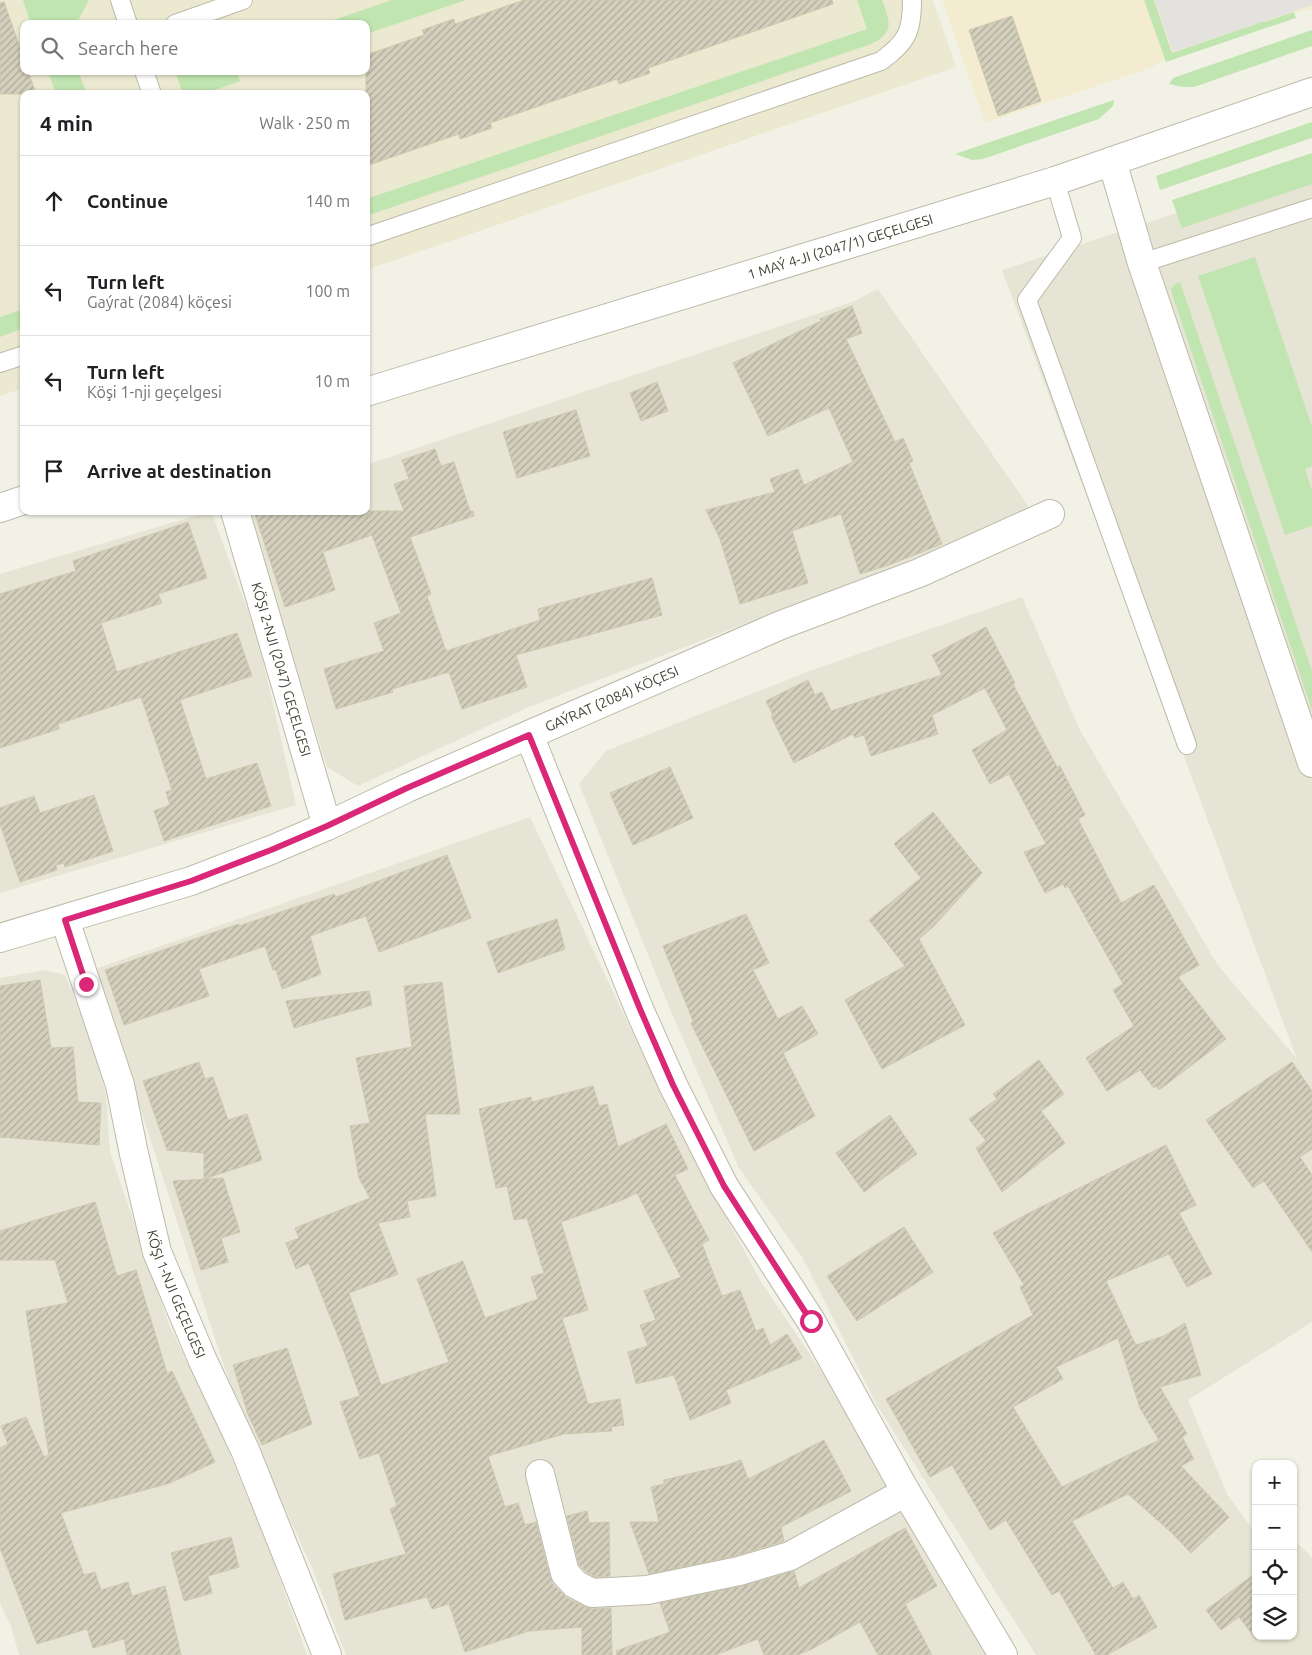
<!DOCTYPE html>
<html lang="en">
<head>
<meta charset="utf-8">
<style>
	:root { --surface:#fff; --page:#f6f6f6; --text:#202124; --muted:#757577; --line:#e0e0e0 }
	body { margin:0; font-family:Ubuntu,sans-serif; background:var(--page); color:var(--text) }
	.controls { position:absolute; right:15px; bottom:15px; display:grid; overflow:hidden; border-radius:10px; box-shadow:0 1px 4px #0004 }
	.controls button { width:45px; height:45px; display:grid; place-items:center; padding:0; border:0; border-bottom:1px solid var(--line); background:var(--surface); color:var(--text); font:25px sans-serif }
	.stop { position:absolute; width:15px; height:15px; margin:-11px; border:4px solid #db2777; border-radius:50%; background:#fff }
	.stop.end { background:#db2777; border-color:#fff; box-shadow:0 1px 5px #0008 }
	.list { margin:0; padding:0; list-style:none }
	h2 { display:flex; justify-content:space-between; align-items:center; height:65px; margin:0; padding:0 20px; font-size:21px }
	h2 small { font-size:16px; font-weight:400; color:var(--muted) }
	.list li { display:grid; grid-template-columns:32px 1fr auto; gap:15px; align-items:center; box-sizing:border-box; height:90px; padding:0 20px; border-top:1px solid var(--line) }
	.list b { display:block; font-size:19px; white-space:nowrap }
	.list p { margin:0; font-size:16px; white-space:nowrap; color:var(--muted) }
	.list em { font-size:16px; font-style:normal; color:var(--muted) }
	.icon { flex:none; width:28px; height:28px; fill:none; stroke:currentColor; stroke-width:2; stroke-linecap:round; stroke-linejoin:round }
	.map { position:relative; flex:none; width:1312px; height:1655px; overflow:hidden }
	.search { position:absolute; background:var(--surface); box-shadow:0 1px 4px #0004; left:20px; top:20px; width:350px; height:55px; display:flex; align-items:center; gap:12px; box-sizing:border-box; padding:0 18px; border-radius:10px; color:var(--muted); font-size:19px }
	.panel { position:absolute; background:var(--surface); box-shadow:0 1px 4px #0004; left:20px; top:90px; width:350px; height:425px; border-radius:10px }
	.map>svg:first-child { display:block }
	.residential { fill:#e6e4d4 }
	.commercial { fill:#f3ecd1 }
	.education { fill:#ebe9d0; fill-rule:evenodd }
	.green { fill:#c1e5b0 }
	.parking { fill:#e3e2de }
	.building { fill:url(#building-hatch); stroke:#cdc8af; fill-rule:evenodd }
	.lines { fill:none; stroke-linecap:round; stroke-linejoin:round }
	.lane-casing { stroke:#bdbaa9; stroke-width:20 }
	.street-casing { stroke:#bdbaa9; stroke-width:30 }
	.lane { stroke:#fff; stroke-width:18 }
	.street { stroke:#fff; stroke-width:28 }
	.route { stroke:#db2777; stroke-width:6 }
	.labels { text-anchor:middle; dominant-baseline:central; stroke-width:5; stroke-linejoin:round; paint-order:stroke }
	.street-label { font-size:14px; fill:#444235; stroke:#fff }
</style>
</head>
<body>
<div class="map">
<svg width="1312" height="1655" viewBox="0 0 1312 1655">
	<defs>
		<pattern id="building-hatch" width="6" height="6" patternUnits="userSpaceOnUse" patternTransform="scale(1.25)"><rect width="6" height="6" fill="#d3cfbc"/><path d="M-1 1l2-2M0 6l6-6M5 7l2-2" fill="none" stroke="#adaa9a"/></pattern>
	</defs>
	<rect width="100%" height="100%" fill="#f2f1e6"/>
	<g class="residential">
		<path d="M1312,169v1153l-124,78 39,94 29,40v102h37v-98l19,20v97h-276l-158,-248 -76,-150 -63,-89 -72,-166 -88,-218 27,-33 209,-82 207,-72 58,133 137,234 80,95 -295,-789z"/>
		<path d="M878,289l155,224 -502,193 -173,80 -31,-19 -79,-256h118v-46l486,-163z"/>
		<path d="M211,511l47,128 38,166 -296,88v-319z"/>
		<path d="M530,817l142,299 89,166 65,96 160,277h-640l-35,-90 -68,-147 -19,-52 -129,-397z"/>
		<path d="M45,970l20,5 22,54 19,64 4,59 58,170 56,118 46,112 37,103h-288l-8,-29 -11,-23v-625z"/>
	</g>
	<path class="commercial" d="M942,0h370v8l-142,48 -20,12 -165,55z"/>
	<path class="education" d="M0,0h933l23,67 -590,203v-176h-342v294l-24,8zM24,24h342v47h-342z"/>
	<g class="green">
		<path d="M23,0h66l-13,24h-45z"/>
		<path d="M392,0h74l-100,34v-10h-44z"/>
		<path d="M857,0h25c8,21 13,33 -11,44l-505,172v-17l501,-170z"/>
		<path d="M1144,0h10l18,53 84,-29 -8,-24h8l8,22 30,-10 2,6 -130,44z"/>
		<path d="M1312,30v16l-118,41h-11l-14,-3 4,-6z"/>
		<path d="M48,71h30l9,23h-31z"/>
		<path d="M175,71h62l3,10 -37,13h-20z"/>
		<path d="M1114,100l-1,6 -14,13 -116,40 -11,1 -17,-6z"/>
		<path d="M1312,122v16l-152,52 -4,-14z"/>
		<path d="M1312,153v31l-130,44 -10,-28z"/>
		<path d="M1255,257l57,170v39l-7,3 7,22v35l-27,9 -87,-259z"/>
		<path d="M1180,282l132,389v39l-139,-413 -2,-8 4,-5z"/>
		<path d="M24,309v19l-24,9v-20z"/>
	</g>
	<path class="parking" d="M1155,0h157v5l-139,47z"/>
	<g class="building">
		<path d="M524,0h308l1,4 -185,64 2,5 -31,11 -2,-5 -127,44 2,5 -32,11 -1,-5 -93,32v-111l58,-20 -2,-5 32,-11 1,5z"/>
		<path d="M4,2l20,57v12h4l8,23h-36v-91z"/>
		<path d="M1012,16l29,85 -43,15 -29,-86z"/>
		<path d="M852,306l10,27 -16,6 49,103 8,-4 10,23 -4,2 33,81 -53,21 -29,9 -19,-60 -49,17 16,52 -68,21 -20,-65 -14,-29 69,-18 -5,-13 28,-10 6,16 49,-23 -24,-54 -61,28 -35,-73 88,-42 -1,-2z"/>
		<path d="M657,382l11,29 -27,10 -11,-28z"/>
		<path d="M576,410l14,46 -73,22 -14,-46z"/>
		<path d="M435,449l6,17 13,-4 16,49h3l1,5 -64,21 21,57 -4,2 19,55 94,-31 -2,-11 114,-31 10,37 -146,40 11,32 -65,22 -13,-37 -57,17 1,3 -57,17 -12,-40 60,-18 -10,-28 27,-10 -29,-78 -49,17 12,38 -50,17 -31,-96h150l-10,-27 15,-5 -7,-19z"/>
		<path d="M188,522l19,56 -49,16 4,9 -61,20 16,49 120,-39 15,43 -72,24 26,79 51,-16 14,43 -107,35 -10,-30 16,-6 -4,-13 6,-2 -31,-93 -83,27 1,5 -59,19v-154l76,-23 -3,-10z"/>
		<path d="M986,627l29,56 -2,1 44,83 3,-1 25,49 -7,4 43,84 33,-18 45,80 -21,12 48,62 -67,51 -3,-4 -2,2 -14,-18 -33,21 -21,-33 48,-32 -21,-36 10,-6 -55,-98 -3,2 -2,-4 -18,9 -21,-41 22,-8 -37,-70 -19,10 -18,-34 35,-20 -22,-42 -53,27 6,19 -67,22 -7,-21 -9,3 -2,-4 -59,29 -23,-47 2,-1 -7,-14 42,-21 7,15 7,-3 9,19 111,-36 -10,-20z"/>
		<path d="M670,767l23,51 -60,27 -23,-52z"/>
		<path d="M94,795l19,56 -48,16 -1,-4 -8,2 1,5 -37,12 -20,-58v-16l34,-12 6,17z"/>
		<path d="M933,812l49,61 -49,54 -14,12 46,86 -83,44 -37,-69 60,-34 -36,-46 52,-42 -27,-34z"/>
		<path d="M447,855l24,63 -92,34 -13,-36 -56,20 11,38 -39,15 -6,-19h-3l-8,-24 -66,23 10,27 -85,29 -19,-55 113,-39 21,-7v2l95,-32 2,3z"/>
		<path d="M746,914l23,49 -16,7 25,49 24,-13 16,28 -35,19 32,63 -61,35 -63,-128 2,-2 -30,-75z"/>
		<path d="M557,919l8,30 -67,24 -11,-31z"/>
		<path d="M40,980l11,68 22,-1 5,55 23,1 -2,42 -99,-8v-151z"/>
		<path d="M442,982l18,132h-35l11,82 -29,5 3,16 -32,6 20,51 -49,19 32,92 68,-23 -32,-83 46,-18 22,57 53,-19 -7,-22 13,-4 -17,-55 -13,2 -7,-34 -11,2 -17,-79 52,-12 1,5 61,-16 6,20 8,-2 11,43 48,-23 22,45 -13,6 34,65 -7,4 20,52 18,-6 16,41 7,-3 7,17 17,-11 15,24 -76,32 5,13 -41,17 -16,-45 -38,9 -8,-32 20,-6 -8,-21 16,-5 -12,-29 37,-14 -44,-84 -15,7 -61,22 27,88 -26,8 26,86 32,-5 4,26 -13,2 1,4 -48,3 -76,22 17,51 13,-4 7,22 11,-3 14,55 3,7 14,14 18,9 8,2 18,-1 1,47h-30v-28l-53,4 -64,21 -16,-48 -17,5 -5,-12 -82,23 -12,-46 73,-20 -16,-45 7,-3 -18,-53 -19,6 -20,-57 20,-6 -17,-47 -34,-86 -13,6 -10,-26 13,-5 -4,-10 75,-30 -11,-20 -9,-52 20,-3 -14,-65 56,-11 -8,-61z"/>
		<path d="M369,991l3,14 -78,23 -8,-27z"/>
		<path d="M1039,1060l25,34 -23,17 24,32 -63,49 -26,-44 10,-7 -17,-22 28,-20 -4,-5z"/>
		<path d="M199,1062l6,17 8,-2 15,43 19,-6 15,46 -58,19v-26l-37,-3 -24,-69z"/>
		<path d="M1292,1062l20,29v58l-12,8 12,18v77l-48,-71 -11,7 -47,-68z"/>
		<path d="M890,1115l27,39 -53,38 -28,-39z"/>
		<path d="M1166,1145l30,60 -17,8 33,61 -25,13 -18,-33 -63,27 24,51h-1l7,13 28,-9 21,-13 16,52 -41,12 27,47 -5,3 12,22 -13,7 48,51 -38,36 -19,-20 -44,-39 -56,27 41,67 10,-6 10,17 6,-4 18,32 -50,28h-11l-37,-64 -7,4 -46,-75 -16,10 -38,-65 -22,12 -44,-78 147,-84 -13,-28 4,-2 -31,-52 36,-20zM1118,1338l22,70 19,32 -97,47 -49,-80 50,-28 -7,-12z"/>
		<path d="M223,1178l17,54 -19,6 7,24 -27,8 -28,-89z"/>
		<path d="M95,1202l22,74 19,-6 31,103 5,-2 43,91 -45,21 -109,30 23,62 11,-3 6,18 27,-8 4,14 33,-10 16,69h-54l-3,-16 -31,9 -6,-19 -50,15 -37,-96v-100l8,-4 -7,-18 25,-9 18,40 5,-2 -23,-144 42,-8 -13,-43h-55v-29z"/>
		<path d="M904,1227l29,45 -76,49 -30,-45z"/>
		<path d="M287,1348l25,76 -50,21 -14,-31 -15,-49z"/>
		<path d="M824,1440l27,51 -70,36 3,14 -49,15 -86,18 -19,-52h29l-8,-35 13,-3v-4l63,-15 14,-5 7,19z"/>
		<path d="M587,1511l2,12 20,-1 1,54 -15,1 -10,-6 -6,-6 -12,-49z"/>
		<path d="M905,1528l32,58 -32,18 27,51h-54l-18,-33 -50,28 -13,5h-33l-6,-16 -43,16h-98l-1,-4 54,-19 -10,-29 82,-17 52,-15 5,17z"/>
		<path d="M231,1537l8,30 -31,9 4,17 -28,8 -13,-48z"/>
		<path d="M1256,1573v66l-17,-22 -18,13 -15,-20z"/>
	</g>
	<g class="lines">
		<defs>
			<g id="lane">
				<path d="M120,0l8,24"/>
				<path d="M175,24l68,-24"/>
				<path d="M144,71l8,23"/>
				<path d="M1055,181l17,57 -45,62 160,445"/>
				<path d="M366,237l515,-176c26,-19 31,-29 31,-61"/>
				<path d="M1142,263l170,-55"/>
				<path d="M0,363l24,-8"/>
			</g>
			<g id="street">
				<path d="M1112,161l30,102 170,500"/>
				<path id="s1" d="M366,392l689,-211 257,-89"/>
				<path d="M0,508l24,-8"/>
				<path id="s2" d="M235,511l92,315"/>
				<path d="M529,735l110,274 34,76 51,101 87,135 95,171 97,163"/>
				<path id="s3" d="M65,920l55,165 14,69 23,98 46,109 42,89 82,205"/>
				<path id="s4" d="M0,938l191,-57 80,-31 56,-24 80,-38 374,-163 138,-52 131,-59"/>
				<path d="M540,1474l25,99 10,11 17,9 55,-3 92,-19 51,-15 116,-64"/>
			</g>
		</defs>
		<use href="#lane" class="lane-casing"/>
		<use href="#street" class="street-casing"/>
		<use href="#lane" class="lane"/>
		<use href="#street" class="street"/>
	</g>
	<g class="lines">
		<path class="route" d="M86,984l-21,-64 126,-39 80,-31 56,-24 80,-38 122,-53 111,274 33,76 51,101 87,135"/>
	</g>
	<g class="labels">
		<g class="street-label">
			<text stroke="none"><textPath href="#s1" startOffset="496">1 MAÝ 4-JI (2047/1) GEÇELGESI</textPath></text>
			<text stroke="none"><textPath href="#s2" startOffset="165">KÖŞI 2-NJI (2047) GEÇELGESI</textPath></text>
			<text stroke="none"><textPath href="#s4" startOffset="658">GAÝRAT (2084) KÖÇESI</textPath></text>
			<text stroke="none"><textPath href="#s3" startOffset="391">KÖŞI 1-NJI GEÇELGESI</textPath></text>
		</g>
	</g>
</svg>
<div class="controls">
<button>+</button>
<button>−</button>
<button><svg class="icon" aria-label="locate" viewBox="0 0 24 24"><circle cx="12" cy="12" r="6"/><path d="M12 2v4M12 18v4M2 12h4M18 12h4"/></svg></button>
<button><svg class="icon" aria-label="layers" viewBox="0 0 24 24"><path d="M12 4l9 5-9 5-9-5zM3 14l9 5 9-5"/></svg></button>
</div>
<div class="stop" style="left:811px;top:1321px"></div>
<div class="stop end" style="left:86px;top:984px"></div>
<div class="search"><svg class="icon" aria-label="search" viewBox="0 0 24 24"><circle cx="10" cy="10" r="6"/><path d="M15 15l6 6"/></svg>Search here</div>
<section class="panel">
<h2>4 min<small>Walk · 250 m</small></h2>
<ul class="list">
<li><svg class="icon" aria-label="ahead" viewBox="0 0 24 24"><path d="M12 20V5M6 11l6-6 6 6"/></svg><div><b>Continue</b></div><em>140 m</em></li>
<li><svg class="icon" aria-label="left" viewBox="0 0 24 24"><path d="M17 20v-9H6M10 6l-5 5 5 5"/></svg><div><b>Turn left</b><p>Gaýrat (2084) köçesi</p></div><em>100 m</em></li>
<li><svg class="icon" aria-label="left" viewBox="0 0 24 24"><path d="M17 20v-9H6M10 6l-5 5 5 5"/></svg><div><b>Turn left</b><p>Köşi 1-nji geçelgesi</p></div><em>10 m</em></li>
<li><svg class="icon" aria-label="arrive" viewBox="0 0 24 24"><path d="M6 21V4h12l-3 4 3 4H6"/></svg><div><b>Arrive at destination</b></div></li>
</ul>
</section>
</div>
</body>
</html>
